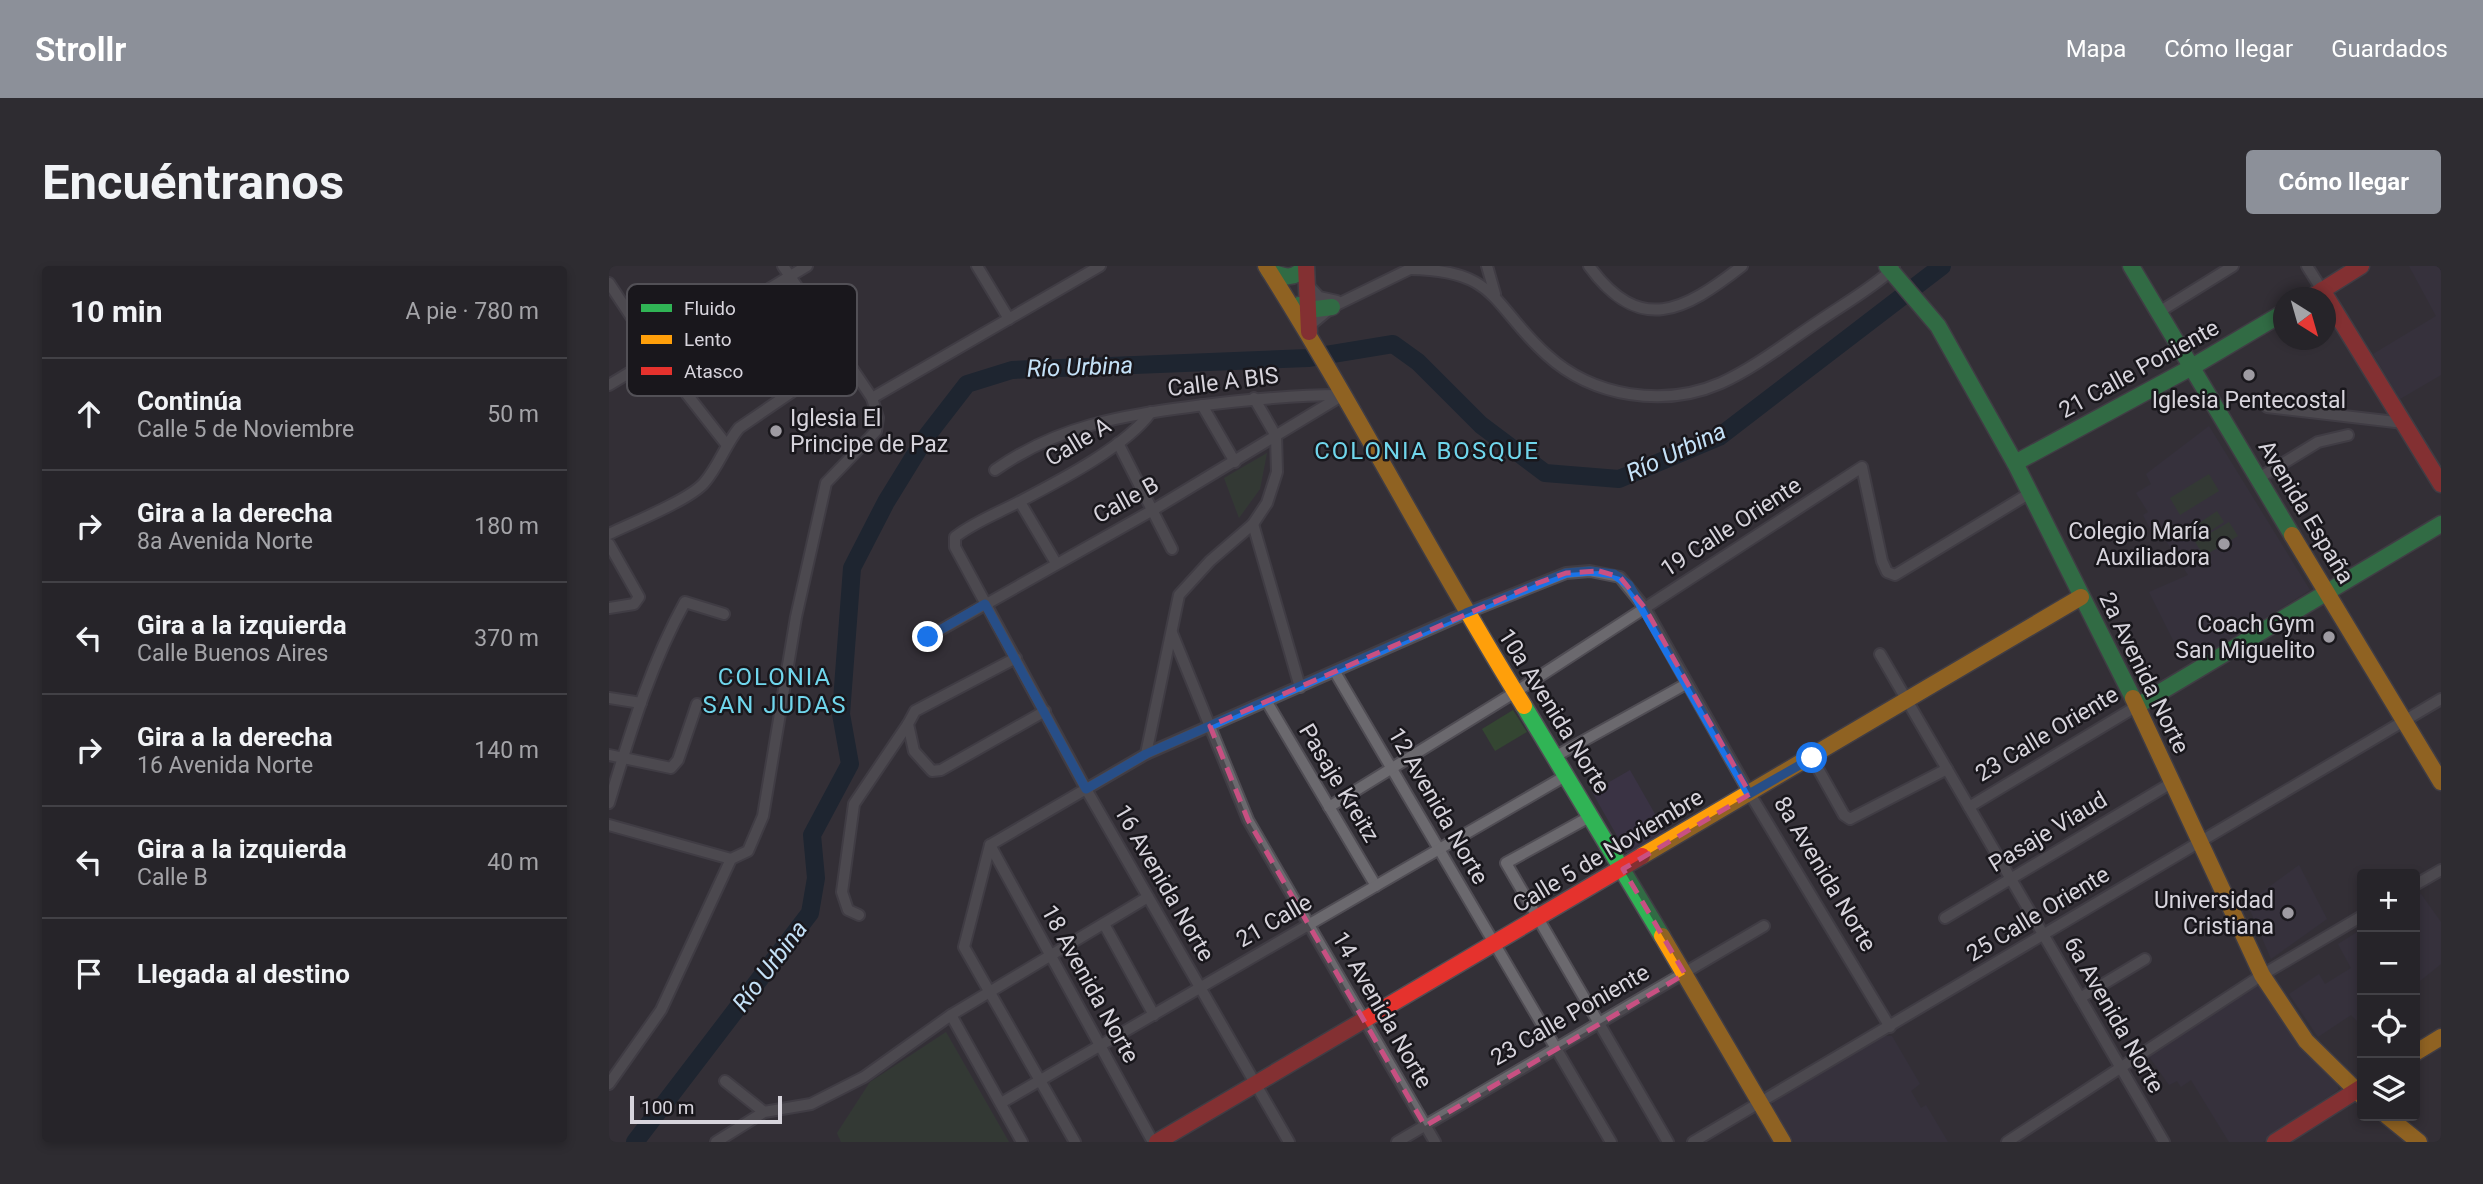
<!DOCTYPE html>
<html lang="es">
<head>
<meta charset="utf-8">
<style>
	:root { --surface:#262429; --page:#2e2c31; --text:#f1f3f6; --muted:#a4a4a8; --line:#424146; --accent:#8c9099 }
	body { margin:0; font-family:Roboto,sans-serif; background:var(--page); color:var(--text) }
	.controls { position:absolute; right:21px; bottom:21px; display:grid; overflow:hidden; border-radius:7px; box-shadow:0 4px 10px #0003 }
	.controls button { width:63px; height:63px; display:grid; place-items:center; padding:0; border:0; border-bottom:2px solid var(--line); background:var(--surface); color:var(--text); font:35px sans-serif }
	.compass { position:absolute; left:1664px; top:21px; width:63px; height:63px; border-radius:50%; background:var(--surface); box-shadow:0 4px 10px #0003; rotate:143deg }
	.scale { position:absolute; left:21px; bottom:18px; width:152px; box-sizing:border-box; padding-left:7px; border:4px solid #d7d4dc; border-top:0; font-size:19px; line-height:24px; white-space:nowrap; color:#d7d4dc; -webkit-text-stroke:5px #19171c; paint-order:stroke }
	.stop { position:absolute; width:21px; height:21px; margin:-16px; border:5px solid #1a73e8; border-radius:50%; background:#fff }
	.stop.end { background:#1a73e8; border-color:#fff; box-shadow:0 2px 7px #0008 }
	.list { margin:0; padding:0; list-style:none }
	h2 { display:flex; justify-content:space-between; align-items:center; height:91px; margin:0; padding:0 28px; font-size:30px }
	h2 small { font-size:23px; font-weight:400; color:var(--muted) }
	.list li { display:grid; grid-template-columns:46px 1fr auto; gap:21px; align-items:center; box-sizing:border-box; height:112px; padding:0 28px; border-top:2px solid var(--line) }
	.list b { display:block; font-size:26px; white-space:nowrap }
	.list p { margin:0; font-size:23px; white-space:nowrap; color:var(--muted) }
	.list em { font-size:23px; font-style:normal; color:var(--muted) }
	.icon { flex:none; width:38px; height:38px; fill:none; stroke:currentColor; stroke-width:2; stroke-linecap:round; stroke-linejoin:round }
	.map { position:relative; flex:none; width:1832px; height:876px; overflow:hidden; border-radius:7px }
	header { display:flex; align-items:center; gap:42px; box-sizing:border-box; height:98px; padding:0 35px; background:var(--accent); color:#fff }
	header strong { font-size:33px }
	nav { display:flex; gap:38px; margin-inline-start:auto; font-size:24px }
	.intro { display:flex; align-items:center; justify-content:space-between; box-sizing:border-box; height:168px; padding:0 42px }
	h1 { margin:0; font-size:49px }
	.button { padding:18px 32px; border-radius:7px; background:var(--accent); color:#fff; font-size:24px; font-weight:700 }
	main { display:flex; gap:42px; padding:0 42px }
	aside { flex:1; background:var(--surface); border-radius:7px; box-shadow:0 4px 10px #0003 }
	.map>svg:first-child { display:block }
	.built { fill:#3a3344 }
	.green { fill:#344632 }
	.lines { fill:none; stroke-linecap:round; stroke-linejoin:round }
	.river { stroke:#051929; stroke-width:18 }
	.street-casing { stroke:#504d54; stroke-width:14 }
	.fast-casing { stroke:#504d54; stroke-width:19 }
	.slow-casing { stroke:#504d54; stroke-width:19 }
	.jam-casing { stroke:#504d54; stroke-width:19 }
	.street { stroke:#6b696e; stroke-width:10 }
	.fast { stroke:#30b455; stroke-width:16 }
	.slow { stroke:#ff9f0a; stroke-width:16 }
	.jam { stroke:#e5322d; stroke-width:16 }
	.route { stroke:#1a73e8; stroke-width:9 }
	.marked { fill:none; stroke:#c85082; stroke-width:5; stroke-dasharray:14 9; stroke-linejoin:round }
	.poi-dot { fill:#9e9ba2; stroke:#19171c; stroke-width:2.5 }
	.labels { text-anchor:middle; dominant-baseline:central; stroke-width:5; stroke-linejoin:round; paint-order:stroke }
	.street-label { font-size:23px; fill:#d7d4dc; stroke:#19171c }
	.poi-label { font-size:23px; fill:#d7d4dc; stroke:#19171c; text-anchor:end }
	.water-label { font-size:24px; font-style:italic; fill:#c4e1f7; stroke:#19171c }
	.neighbourhood-label { font-size:24px; letter-spacing:2px; fill:#70d6ec; stroke:#19171c }
	.key { fill:#19171c; stroke:#525056; stroke-width:2 }
	.key-label { font-size:19px; fill:#d7d4dc }
</style>
</head>
<body>
<header>
<strong>Strollr</strong>
<nav><a>Mapa</a><a>Cómo llegar</a><a>Guardados</a></nav>
</header>
<div class="intro"><h1>Encuéntranos</h1><a class="button">Cómo llegar</a></div>
<main>
<aside>
<h2>10 min<small>A pie · 780 m</small></h2>
<ul class="list">
<li><svg class="icon" aria-label="ahead" viewBox="0 0 24 24"><path d="M12 20V5M6 11l6-6 6 6"/></svg><div><b>Continúa</b><p>Calle 5 de Noviembre</p></div><em>50 m</em></li>
<li><svg class="icon" aria-label="right" viewBox="0 0 24 24"><path d="M7 20v-9h11M14 6l5 5-5 5"/></svg><div><b>Gira a la derecha</b><p>8a Avenida Norte</p></div><em>180 m</em></li>
<li><svg class="icon" aria-label="left" viewBox="0 0 24 24"><path d="M17 20v-9H6M10 6l-5 5 5 5"/></svg><div><b>Gira a la izquierda</b><p>Calle Buenos Aires</p></div><em>370 m</em></li>
<li><svg class="icon" aria-label="right" viewBox="0 0 24 24"><path d="M7 20v-9h11M14 6l5 5-5 5"/></svg><div><b>Gira a la derecha</b><p>16 Avenida Norte</p></div><em>140 m</em></li>
<li><svg class="icon" aria-label="left" viewBox="0 0 24 24"><path d="M17 20v-9H6M10 6l-5 5 5 5"/></svg><div><b>Gira a la izquierda</b><p>Calle B</p></div><em>40 m</em></li>
<li><svg class="icon" aria-label="arrive" viewBox="0 0 24 24"><path d="M6 21V4h12l-3 4 3 4H6"/></svg><div><b>Llegada al destino</b></div></li>
</ul>
</aside>
<div class="map">
<svg width="1832" height="876" viewBox="0 0 1832 876">
	<rect width="100%" height="100%" fill="#333037"/>
	<g class="built">
		<path d="M1800,0h32v109l-41,24 -27,-45 63,-38z"/>
		<path d="M1600,160l101,164 -108,67 -4,-13 -19,8 -30,-60 39,-17 -31,-48 -6,3 -8,-15 5,-3 -12,-19 15,-9 -5,-10z"/>
		<path d="M1021,504l37,65 -38,22 -37,-65z"/>
		<path d="M1690,599l28,54 -56,40 -24,-56z"/>
		<path d="M1812,628l20,28v42l-26,21v-87z"/>
		<path d="M1753,663v97l-11,-11 -33,22 -29,-43 30,-20 6,10 26,-16 -13,-24z"/>
		<path d="M1651,716l78,103v5l-75,52h-34l-38,-62 -10,7 -4,-6 -8,4 -21,-30z"/>
		<path d="M1271,770h12l28,48 -9,7 10,17 5,-3 22,37h-154l-22,-35 2,-10z"/>
	</g>
	<g class="green">
		<path d="M658,187l-7,36 -21,29 -15,-40z"/>
		<path d="M1600,208l10,17 -39,24 -10,-17z"/>
		<path d="M1608,245l7,11 -29,19 -6,-11z"/>
		<path d="M1620,256l9,14 -34,20 -9,-14z"/>
		<path d="M904,444l14,22 -32,19 -13,-22z"/>
		<path d="M337,766l63,110h-168l-4,-9 33,-51z"/>
	</g>
	<g class="lines">
		<path class="river" d="M26,876l175,-229 6,-35 -4,-43 38,-71 -9,-50 11,-146 34,-66 40,-65 41,-53 45,-14 296,-12 85,-14 25,18 63,63 64,48 74,6 100,-42 223,-171"/>
		<defs>
			<g id="street">
				<path d="M368,0l32,53"/>
				<path d="M801,0v3c89,1 82,37 137,86 46,42 117,53 174,28 33,-15 65,-40 95,-60 26,-18 55,-34 78,-55"/>
				<path d="M878,0l8,28"/>
				<path d="M980,0c51,70 95,45 153,0"/>
				<path d="M1698,0l15,24"/>
				<path d="M0,17l48,73 69,88"/>
				<path d="M698,18l12,13 18,4"/>
				<path d="M1550,46l74,-46"/>
				<path d="M699,61l24,-20 84,-41"/>
				<path d="M0,119l198,-119"/>
				<path d="M263,132l228,-132"/>
				<path d="M593,139l33,57"/>
				<path d="M1658,141l137,16"/>
				<path d="M542,146c-25,35 -94,70 -134,91 -21,11 -43,19 -62,34v10l131,242 203,353"/>
				<path d="M509,177l54,106"/>
				<path d="M386,204c64,-45 126,-54 201,-64 49,-6 95,-11 144,-11"/>
				<path d="M1650,212l59,-36 30,-7"/>
				<path d="M411,236l36,61"/>
				<path d="M644,258l47,163"/>
				<path d="M0,268c23,-11 80,-34 95,-51 15,-17 21,-38 35,-55l104,-71"/>
				<path d="M0,278l30,53 -5,7 -25,4"/>
				<path d="M563,367l76,187 187,322"/>
				<path d="M319,371l225,-127 190,-115"/>
				<path d="M1271,388l284,488"/>
				<path d="M407,392l-101,53 -7,13 6,27 18,20 9,-1 104,-59"/>
				<path d="M726,406l276,470"/>
				<path d="M0,432l32,5"/>
				<path d="M658,436l109,184"/>
				<path d="M537,488l33,-159 31,-34 43,-37 14,-21 10,-31 -1,-36 -22,-38"/>
				<path d="M0,489l62,13 7,-8 19,-56"/>
				<path d="M947,490l130,-72"/>
				<path d="M1203,492l32,57 6,4 97,-50"/>
				<path d="M0,537c21,-69 41,-138 76,-201l39,12"/>
				<path d="M720,541l188,-116 345,-224 20,94 5,11 8,3 135,-82"/>
				<path d="M1360,541l168,-101"/>
				<path d="M982,550l-85,47 162,279"/>
				<path d="M0,559l122,34"/>
				<path d="M381,579l163,297"/>
				<path d="M1806,619l26,-15"/>
				<path d="M250,649l-11,-5 -6,-18 12,-88 54,-80"/>
				<path d="M1336,652l228,-136"/>
				<path d="M495,658l50,91"/>
				<path d="M1471,732l65,-39"/>
				<path d="M342,749l71,127"/>
				<path d="M116,815l39,31"/>
				<path d="M0,818l52,-74 70,-151 17,-8 15,-35 33,-199 30,-134 50,-52 2,-13 -6,-20 -89,-132"/>
				<path d="M392,837l566,-328"/>
				<path d="M107,876l48,-30 47,-8 53,-27 87,-62 197,-118"/>
				<path d="M466,876l-111,-195 26,-102 156,-91 320,-141 100,-40 24,-2 30,6 25,31 105,186 140,233"/>
				<path d="M788,876l367,-216"/>
				<path d="M1084,876l748,-443"/>
				<path d="M1398,876l255,-167 100,-59"/>
			</g>
			<g id="fast">
				<path d="M1278,0l51,60 77,137 118,235"/>
				<path d="M1522,0l161,269"/>
				<path d="M660,5c15,6 25,10 36,-5"/>
				<path d="M690,39l17,4 16,-2"/>
				<path d="M1406,197l177,-96 91,-54"/>
				<path d="M915,440l138,230"/>
				<path d="M1528,440l304,-182"/>
			</g>
			<g id="slow">
				<path d="M657,0c91,144 168,296 258,440"/>
				<path d="M1683,269l149,247"/>
				<path d="M1524,432l129,277 44,66 56,55"/>
				<path d="M1033,590l439,-259"/>
				<path d="M1053,670l121,206"/>
				<path d="M1806,787l26,-16"/>
				<path d="M1778,850l32,26"/>
			</g>
			<g id="jam">
				<path d="M697,0l3,66"/>
				<path d="M1713,24l119,194"/>
				<path d="M1701,32l51,-32"/>
				<path d="M548,876l485,-286"/>
				<path d="M1666,876l87,-55"/>
			</g>
		</defs>
		<use href="#street" class="street-casing"/>
		<use href="#fast" class="fast-casing"/>
		<use href="#slow" class="slow-casing"/>
		<use href="#jam" class="jam-casing"/>
		<use href="#street" class="street"/>
		<use href="#fast" class="fast"/>
		<use href="#slow" class="slow"/>
		<use href="#jam" class="jam"/>
	</g>
	<g class="lines">
		<path class="route" d="M319,371l57,-33 101,185 60,-35 320,-141 100,-40 24,-2 24,3 15,11 120,209 63,-36"/>
	</g>
	<path d="M0 0H1832V876H0ZM990,305l21,6 25,31 105,186 -127,75 62,105 -260,152 -177,-306 -38,-94 328,-143 28,-10z" fill="#333037" fill-opacity=".55" fill-rule="evenodd"/>
	<path class="marked" d="M990,305l21,6 25,31 105,186 -127,75 62,105 -260,152 -177,-306 -38,-94 328,-143 28,-10z"/>
	<g class="poi-dot">
		<circle cx="1640" cy="109" r="7"/>
		<circle cx="167" cy="165" r="7"/>
		<circle cx="1615" cy="278" r="7"/>
		<circle cx="1720" cy="371" r="7"/>
		<circle cx="1679" cy="647" r="7"/>
	</g>
	<g class="labels">
		<g class="street-label">
			<text transform="translate(1530 103) rotate(-29)">21 Calle Poniente</text>
			<text transform="translate(614 116) rotate(-7)">Calle A BIS</text>
			<text transform="translate(469 176) rotate(-31)">Calle A</text>
			<text transform="translate(517 234) rotate(-29)">Calle B</text>
			<text transform="translate(1697 246) rotate(59)">Avenida España</text>
			<text transform="translate(1122 261) rotate(-33)">19 Calle Oriente</text>
			<text transform="translate(1535 407) rotate(64)">2a Avenida Norte</text>
			<text transform="translate(945 445) rotate(58)">10a Avenida Norte</text>
			<text transform="translate(1438 468) rotate(-31)">23 Calle Oriente</text>
			<text transform="translate(730 517) rotate(59)">Pasaje Kreitz</text>
			<text transform="translate(829 540) rotate(60)">12 Avenida Norte</text>
			<text transform="translate(1439 566) rotate(-31)">Pasaje Viaud</text>
			<text transform="translate(999 585) rotate(-31)">Calle 5 de Noviembre</text>
			<text transform="translate(1216 608) rotate(59)">8a Avenida Norte</text>
			<text transform="translate(555 617) rotate(60)">16 Avenida Norte</text>
			<text transform="translate(1429 648) rotate(-31)">25 Calle Oriente</text>
			<text transform="translate(665 655) rotate(-30)">21 Calle</text>
			<text transform="translate(481 718) rotate(61)">18 Avenida Norte</text>
			<text transform="translate(773 744) rotate(60)">14 Avenida Norte</text>
			<text transform="translate(961 749) rotate(-30)">23 Calle Poniente</text>
			<text transform="translate(1505 749) rotate(60)">6a Avenida Norte</text>
		</g>
		<g class="poi-label">
			<text x="1640" y="134" text-anchor="middle">Iglesia Pentecostal</text>
			<text x="181" y="152" text-anchor="start">Iglesia El<tspan x="181" dy="26">Principe de Paz</tspan></text>
			<text x="1601" y="265">Colegio María<tspan x="1601" dy="26">Auxiliadora</tspan></text>
			<text x="1706" y="358">Coach Gym<tspan x="1706" dy="26">San Miguelito</tspan></text>
			<text x="1665" y="634">Universidad<tspan x="1665" dy="26">Cristiana</tspan></text>
		</g>
		<g class="water-label">
			<text transform="translate(471 101) rotate(-2)">Río Urbina</text>
			<text transform="translate(1067 186) rotate(-25)">Río Urbina</text>
			<text transform="translate(161 700) rotate(-53)">Río Urbina</text>
		</g>
		<g class="neighbourhood-label">
			<text x="818" y="185">COLONIA BOSQUE</text>
			<text x="166" y="411">COLONIA<tspan x="166" dy="28">SAN JUDAS</tspan></text>
		</g>
	</g>
	<rect x="18" y="18" width="230" height="112" rx="10" class="key"/>
	<rect x="32" y="38" width="31" height="8" fill="#30b455"/>
	<rect x="32" y="69" width="31" height="9" fill="#ff9f0a"/>
	<rect x="32" y="101" width="31" height="8" fill="#e5322d"/>
	<g class="key-label">
		<text x="75" y="49">Fluido</text>
		<text x="75" y="80">Lento</text>
		<text x="75" y="112">Atasco</text>
	</g>
</svg>
<div class="controls">
<button>+</button>
<button>−</button>
<button><svg class="icon" aria-label="locate" viewBox="0 0 24 24"><circle cx="12" cy="12" r="6"/><path d="M12 2v4M12 18v4M2 12h4M18 12h4"/></svg></button>
<button><svg class="icon" aria-label="layers" viewBox="0 0 24 24"><path d="M12 4l9 5-9 5-9-5zM3 14l9 5 9-5"/></svg></button>
</div>
<svg class="compass" viewBox="-18 -18 36 36"><path d="M0-13l5 13h-10z" fill="#e53935"/><path d="M0 13l5-13h-10z" fill="#a4a4a8"/></svg>
<div class="scale">100 m</div>
<div class="stop" style="left:1203px;top:492px"></div>
<div class="stop end" style="left:319px;top:371px"></div>
</div>
</main>
</body>
</html>
